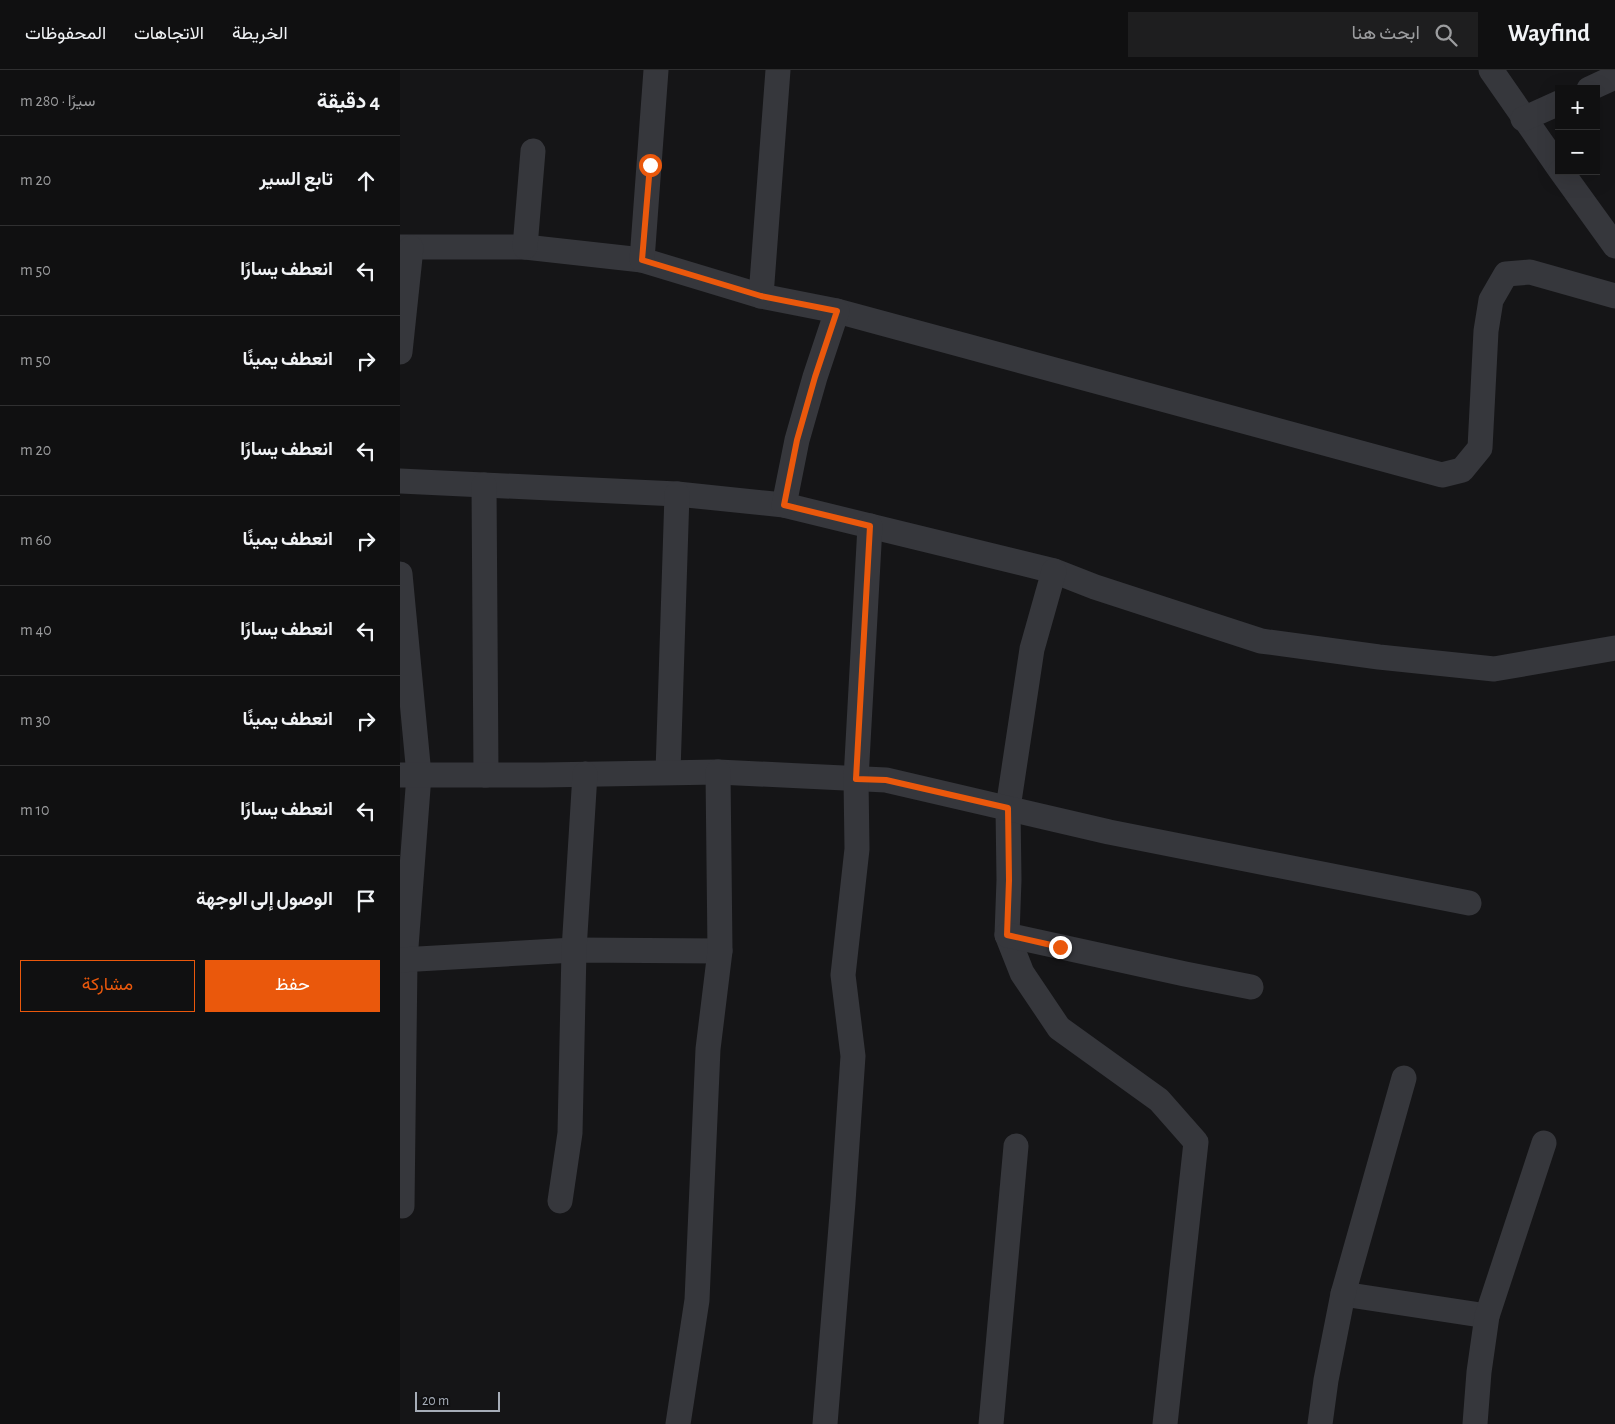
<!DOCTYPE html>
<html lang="ar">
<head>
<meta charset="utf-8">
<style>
	:root { --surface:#101011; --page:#1e1e1f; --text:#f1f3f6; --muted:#9c9d9f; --line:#303031; --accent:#ea580c }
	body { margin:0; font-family:"Alegreya Sans",Vazirmatn,sans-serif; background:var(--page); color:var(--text); direction:rtl }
	.controls { position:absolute; right:15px; top:15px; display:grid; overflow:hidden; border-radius:0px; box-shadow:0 5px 20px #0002 }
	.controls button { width:45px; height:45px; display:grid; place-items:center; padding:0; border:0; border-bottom:1px solid var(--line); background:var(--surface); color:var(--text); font:25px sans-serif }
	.scale { position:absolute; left:15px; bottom:12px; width:85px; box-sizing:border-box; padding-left:5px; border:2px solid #a6adb8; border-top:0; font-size:14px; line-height:18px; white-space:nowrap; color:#a6adb8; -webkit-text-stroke:4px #101012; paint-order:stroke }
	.stop { position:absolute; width:15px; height:15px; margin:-11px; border:4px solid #ea580c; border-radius:50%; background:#fff }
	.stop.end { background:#ea580c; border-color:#fff; box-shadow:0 1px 5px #0008 }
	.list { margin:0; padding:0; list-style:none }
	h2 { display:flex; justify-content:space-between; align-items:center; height:65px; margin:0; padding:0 20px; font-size:21px }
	h2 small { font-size:16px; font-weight:400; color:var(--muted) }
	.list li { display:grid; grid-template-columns:32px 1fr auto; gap:15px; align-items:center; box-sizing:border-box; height:90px; padding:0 20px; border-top:1px solid var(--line) }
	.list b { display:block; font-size:19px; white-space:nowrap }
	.list em { font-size:16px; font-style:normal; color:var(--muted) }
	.actions { display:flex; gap:10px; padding:15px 20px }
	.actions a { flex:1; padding:11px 0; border:1px solid var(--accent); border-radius:0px; text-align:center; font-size:18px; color:var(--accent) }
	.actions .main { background:var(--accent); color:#fff }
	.icon { flex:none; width:28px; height:28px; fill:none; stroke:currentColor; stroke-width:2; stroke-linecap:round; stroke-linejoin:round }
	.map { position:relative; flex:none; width:1215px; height:1354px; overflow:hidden; direction:ltr }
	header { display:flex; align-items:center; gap:30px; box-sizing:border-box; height:70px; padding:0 25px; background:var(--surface); border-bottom:1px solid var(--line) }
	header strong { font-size:24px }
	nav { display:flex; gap:28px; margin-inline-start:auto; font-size:18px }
	.search { width:350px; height:45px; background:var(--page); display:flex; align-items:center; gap:12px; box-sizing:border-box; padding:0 18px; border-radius:0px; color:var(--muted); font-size:19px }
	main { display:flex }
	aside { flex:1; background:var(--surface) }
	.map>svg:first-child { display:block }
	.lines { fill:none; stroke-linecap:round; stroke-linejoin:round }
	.minor { stroke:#36373c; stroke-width:25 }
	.route { stroke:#ea580c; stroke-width:6 }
</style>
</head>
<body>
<header>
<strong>Wayfind</strong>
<div class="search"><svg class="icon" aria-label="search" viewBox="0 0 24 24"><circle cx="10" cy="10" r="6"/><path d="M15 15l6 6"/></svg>ابحث هنا</div>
<nav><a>الخريطة</a><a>الاتجاهات</a><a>المحفوظات</a></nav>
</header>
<main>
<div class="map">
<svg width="1215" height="1354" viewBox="0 0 1215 1354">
	<rect width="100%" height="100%" fill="#151517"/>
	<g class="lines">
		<g class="minor">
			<path d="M1091,0l68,98"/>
			<path d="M1189,19l26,-12"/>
			<path d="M1123,49l36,-16"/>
			<path d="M1161,101l54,75"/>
			<path d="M0,177h125l117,13 119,36 76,15 605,164 20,-5 18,-22 6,-117 5,-31 15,-26 24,-2 85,24"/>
			<path d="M125,177l8,-96"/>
			<path d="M242,190l14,-190"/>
			<path d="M361,226l17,-226"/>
			<path d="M0,282l11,-104"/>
			<path d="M0,411l277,13 107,11 270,66 41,16 166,54 118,16 115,12 121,-21"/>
			<path d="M84,415l2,290"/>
			<path d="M384,435l13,-65 18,-63 22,-66"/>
			<path d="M654,501l-22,78 -24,159 1,72 -2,55 15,38 37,55 100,72 37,42 -31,282"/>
			<path d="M0,504l19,201 -14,185 -3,246"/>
			<path d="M268,702l9,-278"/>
			<path d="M0,705h143l175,-3 168,8 223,52 360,71"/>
			<path d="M607,865l178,39 66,13"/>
			<path d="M0,890l174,-10 146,1"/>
			<path d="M160,1131l10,-68 4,-183 11,-176"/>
			<path d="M943,1224l144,22"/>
			<path d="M278,1354l19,-124 11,-251 12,-98 -2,-179"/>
			<path d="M425,1354l18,-222 10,-146 -10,-81 14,-126 -1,-70 14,-253"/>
			<path d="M591,1354l25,-278"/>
			<path d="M920,1354l6,-44 17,-86 61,-216"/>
			<path d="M1075,1354l4,-52 8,-56 57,-173"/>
		</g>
	</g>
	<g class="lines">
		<path class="route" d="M250,95l-8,95 119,36 76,15 -22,66 -18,63 -13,65 86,21 -14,253 30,1 122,28 1,72 -2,55 53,12"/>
	</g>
</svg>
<div class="controls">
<button>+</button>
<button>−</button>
</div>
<div class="scale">20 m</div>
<div class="stop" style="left:250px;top:95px"></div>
<div class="stop end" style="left:660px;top:877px"></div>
</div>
<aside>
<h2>4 دقيقة<small>سيرًا · 280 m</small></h2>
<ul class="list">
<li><svg class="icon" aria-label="ahead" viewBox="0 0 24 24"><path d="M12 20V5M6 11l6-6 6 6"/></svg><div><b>تابع السير</b></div><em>20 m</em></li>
<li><svg class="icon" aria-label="left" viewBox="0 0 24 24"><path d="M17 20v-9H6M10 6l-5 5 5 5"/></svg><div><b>انعطف يسارًا</b></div><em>50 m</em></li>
<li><svg class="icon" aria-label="right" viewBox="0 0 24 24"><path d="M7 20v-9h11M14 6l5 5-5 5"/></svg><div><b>انعطف يمينًا</b></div><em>50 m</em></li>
<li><svg class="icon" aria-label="left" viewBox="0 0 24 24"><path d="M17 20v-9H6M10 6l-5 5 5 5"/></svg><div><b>انعطف يسارًا</b></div><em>20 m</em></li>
<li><svg class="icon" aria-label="right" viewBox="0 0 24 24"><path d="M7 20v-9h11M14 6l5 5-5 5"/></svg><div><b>انعطف يمينًا</b></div><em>60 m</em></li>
<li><svg class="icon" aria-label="left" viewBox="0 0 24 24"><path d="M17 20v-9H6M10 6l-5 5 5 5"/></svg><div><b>انعطف يسارًا</b></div><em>40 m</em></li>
<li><svg class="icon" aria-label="right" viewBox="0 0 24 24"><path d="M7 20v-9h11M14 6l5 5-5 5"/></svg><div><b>انعطف يمينًا</b></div><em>30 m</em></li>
<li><svg class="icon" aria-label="left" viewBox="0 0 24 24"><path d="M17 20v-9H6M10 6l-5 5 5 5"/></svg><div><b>انعطف يسارًا</b></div><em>10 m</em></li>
<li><svg class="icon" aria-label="arrive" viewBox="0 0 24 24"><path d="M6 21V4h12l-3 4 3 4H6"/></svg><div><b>الوصول إلى الوجهة</b></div></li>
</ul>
<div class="actions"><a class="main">حفظ</a><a>مشاركة</a></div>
</aside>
</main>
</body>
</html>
